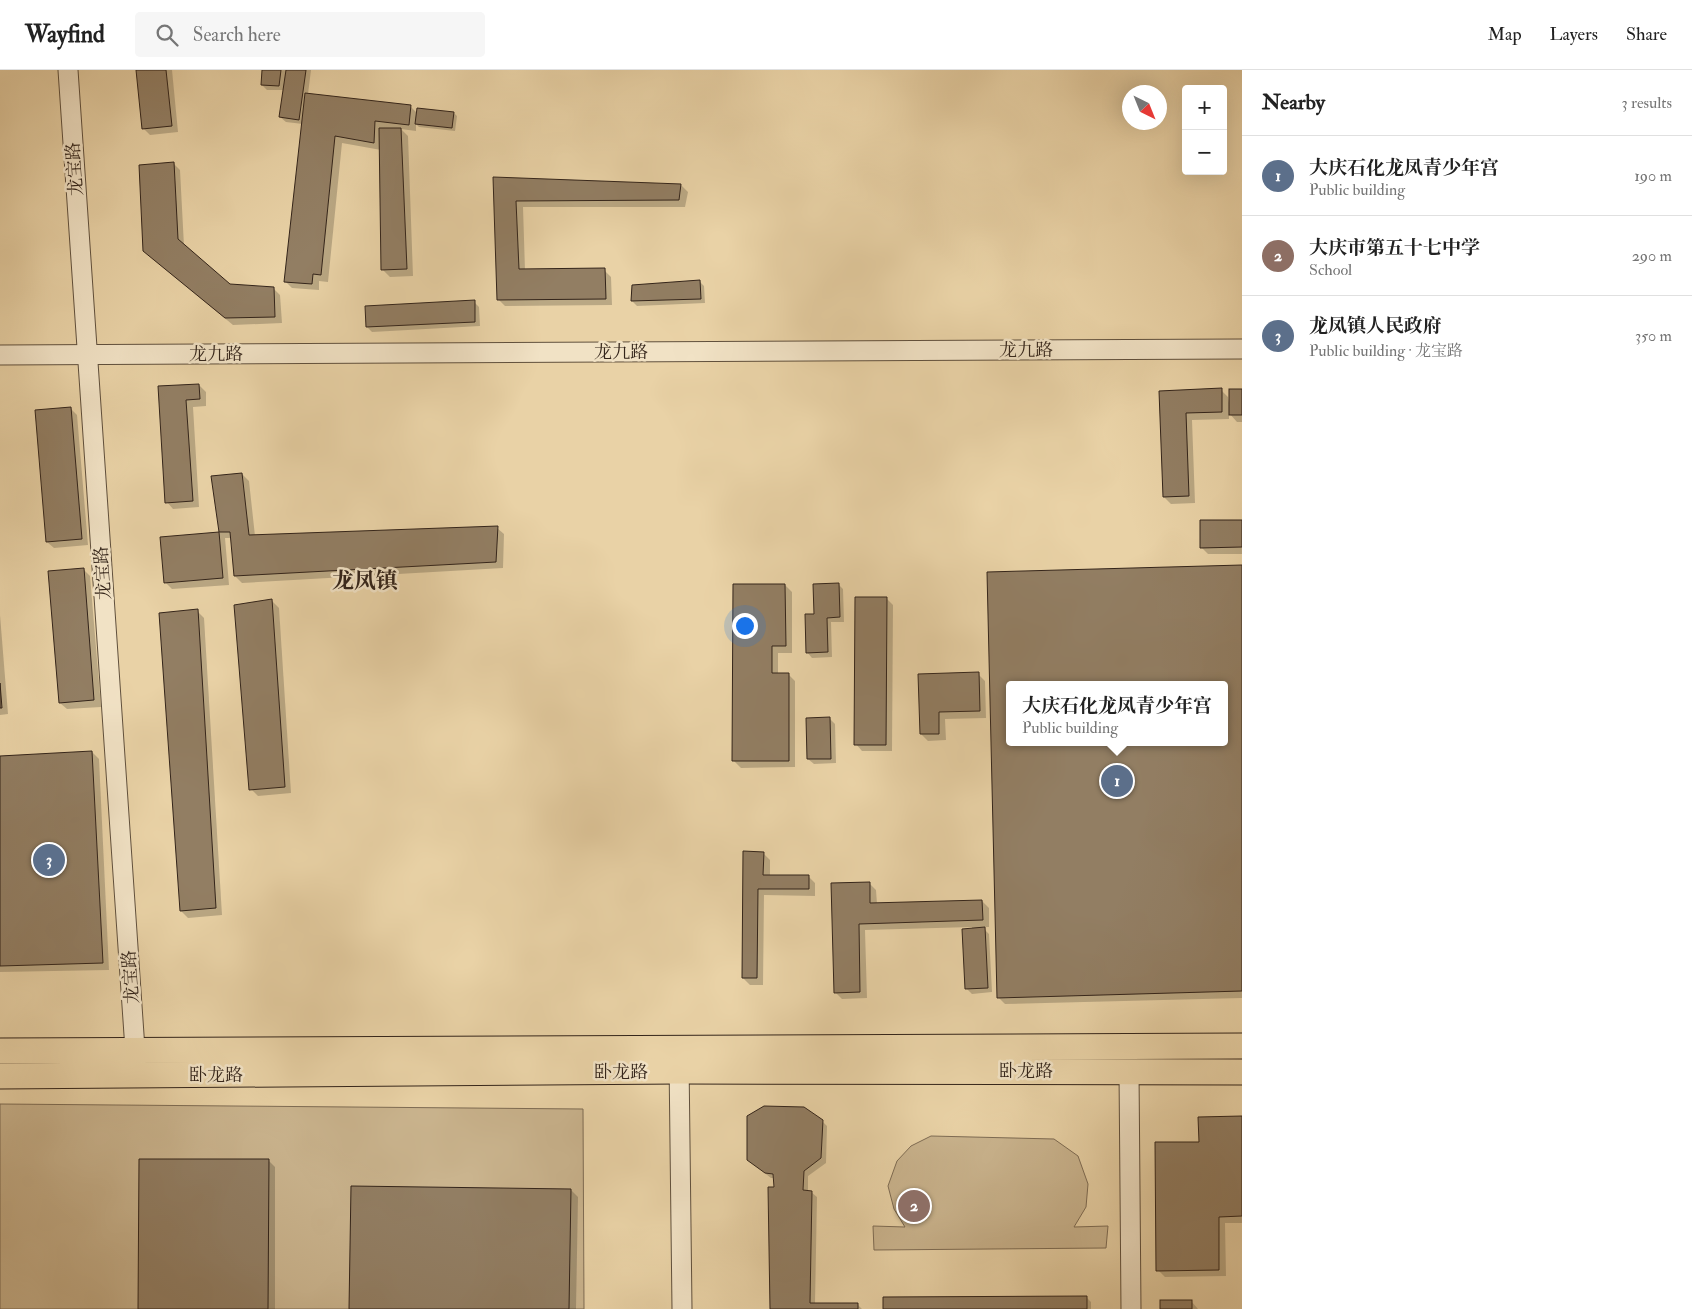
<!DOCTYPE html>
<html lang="en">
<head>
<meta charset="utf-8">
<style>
	:root { --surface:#fff; --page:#f6f6f6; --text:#222; --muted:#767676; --line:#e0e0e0; --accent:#1a73e8 }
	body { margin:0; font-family:"IM FELL Double Pica","Noto Serif SC",serif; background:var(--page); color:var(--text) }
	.controls { position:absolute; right:15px; top:15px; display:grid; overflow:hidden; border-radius:5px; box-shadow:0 5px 20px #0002 }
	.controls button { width:45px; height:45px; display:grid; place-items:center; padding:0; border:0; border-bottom:1px solid var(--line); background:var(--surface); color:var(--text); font:25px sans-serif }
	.compass { position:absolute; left:1122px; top:15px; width:45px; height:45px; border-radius:50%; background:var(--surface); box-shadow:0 5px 20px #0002; rotate:137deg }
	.you { position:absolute; left:744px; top:555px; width:18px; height:18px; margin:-12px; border:4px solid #fff; border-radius:50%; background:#1a73e8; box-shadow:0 0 0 8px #1a73e833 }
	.badge { display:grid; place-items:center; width:32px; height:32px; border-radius:50%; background:var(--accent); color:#fff; font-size:16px; font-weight:700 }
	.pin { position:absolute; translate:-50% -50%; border:2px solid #fff; box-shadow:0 1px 5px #0006 }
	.popup { position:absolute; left:1006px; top:611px; width:222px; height:65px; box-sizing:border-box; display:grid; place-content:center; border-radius:5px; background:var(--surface); filter:drop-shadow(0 1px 4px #0005); font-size:16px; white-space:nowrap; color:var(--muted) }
	.popup b { font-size:19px; color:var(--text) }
	.popup::after { content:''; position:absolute; left:50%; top:100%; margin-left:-10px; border:10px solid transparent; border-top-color:var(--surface) }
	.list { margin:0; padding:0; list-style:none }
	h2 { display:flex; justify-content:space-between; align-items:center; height:65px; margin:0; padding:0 20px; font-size:21px }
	h2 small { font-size:16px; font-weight:400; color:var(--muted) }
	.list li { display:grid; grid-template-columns:32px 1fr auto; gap:15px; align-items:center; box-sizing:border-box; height:80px; padding:0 20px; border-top:1px solid var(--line) }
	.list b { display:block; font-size:19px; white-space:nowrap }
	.list p { margin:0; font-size:16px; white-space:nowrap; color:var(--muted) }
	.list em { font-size:16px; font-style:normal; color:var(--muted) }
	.icon { flex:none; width:28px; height:28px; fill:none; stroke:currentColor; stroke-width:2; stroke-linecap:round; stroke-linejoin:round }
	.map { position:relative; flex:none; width:1242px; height:1239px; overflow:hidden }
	header { display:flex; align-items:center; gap:30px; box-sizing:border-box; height:70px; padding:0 25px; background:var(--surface); border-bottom:1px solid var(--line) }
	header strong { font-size:24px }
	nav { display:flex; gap:28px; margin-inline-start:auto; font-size:18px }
	.search { width:350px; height:45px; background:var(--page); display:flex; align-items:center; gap:12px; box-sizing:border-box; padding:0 18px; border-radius:5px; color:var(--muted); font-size:19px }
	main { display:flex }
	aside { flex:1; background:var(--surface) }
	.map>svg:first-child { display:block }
	.green { fill:#cab48e; stroke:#7e6c54 }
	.shadow { fill:#0003; fill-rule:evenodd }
	.building { fill:#927e63; stroke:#33241a; fill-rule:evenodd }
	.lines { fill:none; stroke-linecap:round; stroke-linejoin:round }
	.minor-casing { stroke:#60503d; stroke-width:21 }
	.major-casing { stroke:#33241a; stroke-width:27 }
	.minor { stroke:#f1e2c5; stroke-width:19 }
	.major { stroke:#e9d2a6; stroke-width:25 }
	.labels { text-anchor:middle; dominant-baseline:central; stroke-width:5; stroke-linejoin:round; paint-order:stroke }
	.street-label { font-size:18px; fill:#33241a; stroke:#f1e2c5 }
	.district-label { font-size:22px; font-weight:bold; fill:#33241a; stroke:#f1e2c5 }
</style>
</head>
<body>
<header>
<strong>Wayfind</strong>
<div class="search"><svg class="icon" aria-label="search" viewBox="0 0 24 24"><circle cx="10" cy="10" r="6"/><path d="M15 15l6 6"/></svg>Search here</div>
<nav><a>Map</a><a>Layers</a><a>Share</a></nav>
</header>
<main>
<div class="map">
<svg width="1242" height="1239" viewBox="0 0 1242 1239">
	<rect width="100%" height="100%" fill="#e9d2a6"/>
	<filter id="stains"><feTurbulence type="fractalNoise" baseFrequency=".004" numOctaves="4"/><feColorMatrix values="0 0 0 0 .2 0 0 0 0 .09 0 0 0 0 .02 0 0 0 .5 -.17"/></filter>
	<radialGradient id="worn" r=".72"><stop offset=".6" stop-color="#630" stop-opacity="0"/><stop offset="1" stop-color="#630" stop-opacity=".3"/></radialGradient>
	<g class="green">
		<path d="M0,1034l583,5 1,200h-584z"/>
		<path d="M931,1066l123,3 24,17 10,28 -2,23 -12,20 34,-1 -2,22 -232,2 -1,-24 32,1 -11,-18 -6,-23 9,-25 14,-15z"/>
	</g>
	<g class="shadow">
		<path d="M137,0h35l6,62 -28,3 -7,-7z"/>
		<path d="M264,0h47l-3,24 103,13 6,6h37l3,3 -2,15 -36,-4 -3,-3v7l-15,-2 7,7 5,140 -23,1 -7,-7 -2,-120 -39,-7 -14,139 -9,-1v9l-27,-2 -7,-7 18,-157 -17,-2 -6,-5 4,-27h-17l-5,-5z"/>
		<path d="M173,93l7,7 4,76 45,39 44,3 7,7 2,28 -49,2 -81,-67z"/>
		<path d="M494,109l187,6 7,7 -3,15h-162l2,63h79l7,7 1,28 -107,1 -7,-7z"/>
		<path d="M699,211l5,5 1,17 -68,3 -5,-5z"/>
		<path d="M474,232l5,5 1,19 -108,6 -5,-5z"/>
		<path d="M199,315l7,7v14l-13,1 6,100 -26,2 -6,-7 -7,-114z"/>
		<path d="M1221,320l7,7 1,6h2l11,-13v32h-5l-8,-9v6l-37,1 3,83 -24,1 -7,-7 -3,-105z"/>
		<path d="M70,338l7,7 11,130 -34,3 -7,-6z"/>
		<path d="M242,404l7,7 6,55 242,-8 7,6 -1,34 -261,15 -7,-7 -3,-38h-7l4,47 -57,4 -7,-7 -4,-44 59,-5 -7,-56z"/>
		<path d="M1242,451v33h-34l-7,-7z"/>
		<path d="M1242,496v432l-237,6 -7,-7 -9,-424zM1010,615h214v57h-214z"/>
		<path d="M83,499l7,7 11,131 -34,2 -7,-6z"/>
		<path d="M838,514l5,5 1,33h-13l1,35 -20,1 -5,-6 8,-37z"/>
		<path d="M785,515l7,7v61h-14v21h10l7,7v86l-54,1 -7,-7z"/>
		<path d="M886,528l7,7 -1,146h-30l-6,-7z"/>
		<path d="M272,531l7,7 12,185 -33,3 -7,-7z"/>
		<path d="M197,541l7,7 18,297 -34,3 -7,-7z"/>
		<path d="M0,545l8,99 -8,1z"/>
		<path d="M978,604l7,7 1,37 -41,1 1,21 -18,1 -7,-7 -2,-58z"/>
		<path d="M830,649l5,5 1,39 -22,1 -6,-5z"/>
		<path d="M92,682l7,7 10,211 -109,2v-215z"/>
		<path d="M763,783l7,7v16h38l7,7v13l-51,-1 -1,90h-13l-7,-7z"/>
		<path d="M869,813l7,7 1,14 105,-3 7,7v19h-7l7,7 3,58 -20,2 -6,-6 6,-61 -107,3 2,68 -25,1 -7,-7z"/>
		<path d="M1242,1047v106h-17l1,53 -61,1 -7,-7 42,-127z"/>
		<path d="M822,1051l5,5 -1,37 -18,13v16h3l6,5 -2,107h42l5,5h-91l4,-131h-4l-23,-18z"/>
		<path d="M268,1090l7,7v142h-135z"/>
		<path d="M571,1120l7,7 -2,112h-226z"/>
		<path d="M1086,1227l5,5v7h-207z"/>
		<path d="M1191,1231l7,8h-37z"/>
	</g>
	<g class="building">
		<path d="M136,0h30l6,56 -30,3z"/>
		<path d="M262,0h19l-2,16 -18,-1z"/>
		<path d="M286,0h20l-7,50 -20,-3z"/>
		<path d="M305,23l106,12 -2,20 -34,-4 -1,22 -39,-7 -14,139 -8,-1 -1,10 -28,-2z"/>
		<path d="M417,38l37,4 -2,16 -37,-4z"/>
		<path d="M379,58h22l6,141 -26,1z"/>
		<path d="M174,92l4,77 52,45 44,3 1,30 -50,1 -82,-67 -4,-86z"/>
		<path d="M493,107l188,7 -2,16 -163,1 3,68 86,-1 1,31 -109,1z"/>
		<path d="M700,210l1,19 -70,2 1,-16z"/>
		<path d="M475,230v22l-109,5 -1,-21z"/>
		<path d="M199,314l1,15 -14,1 7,101 -28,2 -7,-117z"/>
		<path d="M1222,318v24l-36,1 3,83 -26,1 -4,-106z"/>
		<rect x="1229" y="319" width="13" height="26"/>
		<path d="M71,337l11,132 -36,3 -11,-132z"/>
		<path d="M242,403l7,62 249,-9 -2,36 -262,14 -4,-44h-11l-8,-56z"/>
		<path d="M1200,450h42v27l-42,1z"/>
		<path d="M219,462l4,46 -59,5 -4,-46z"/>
		<path d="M1242,495v426l-245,7 -10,-426zM1010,615h214v57h-214z"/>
		<path d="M84,498l10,132 -35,3 -11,-132z"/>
		<path d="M839,513l1,34 -13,1 1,34 -22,1 -1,-39h9l-1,-30z"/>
		<path d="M733,514h52l1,62h-14v27h17v88h-57z"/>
		<path d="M855,527h32l-1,148h-32z"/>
		<path d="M272,529l13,188 -36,3 -15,-185z"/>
		<path d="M198,539l18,299 -36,3 -21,-298z"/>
		<path d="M979,602l1,39 -41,1v22h-19l-2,-60z"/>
		<path d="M0,613l2,25h-2z"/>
		<path d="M830,647l1,42h-24l-1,-41z"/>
		<path d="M92,681l11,212 -103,3v-210z"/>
		<path d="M743,781l21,1 -1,23h46v14h-51l-1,89h-15z"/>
		<path d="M870,812v21l112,-3 1,20 -124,4 1,68 -26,1 -3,-110z"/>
		<path d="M985,857l3,61 -23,1 -3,-60z"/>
		<path d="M764,1036l40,1 19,13 -2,38 -17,13 -1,19 9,1 -2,112h48v6h-88l-2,-122h6l-1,-13 -8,-1 -18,-13v-44z"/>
		<path d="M1242,1046v100l-23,1v53l-63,1 -1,-129h44l-1,-25z"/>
		<path d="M139,1089h130l-1,150h-130z"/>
		<path d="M351,1116l220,3 -2,120h-220z"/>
		<path d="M1087,1226v13h-204v-12z"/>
		<rect x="1160" y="1230" width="32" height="9"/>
	</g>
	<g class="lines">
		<defs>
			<g id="minor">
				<path d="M68,0l68,994"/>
				<path d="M0,285l1242,-6"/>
				<path d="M679,990l3,249"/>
				<path d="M1129,1001l2,238"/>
			</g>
			<g id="major">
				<path d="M0,981l1242,-5"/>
				<path d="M0,1006l679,-5 563,1"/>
			</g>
		</defs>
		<use href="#minor" class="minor-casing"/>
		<use href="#major" class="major-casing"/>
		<use href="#minor" class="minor"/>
		<use href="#major" class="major"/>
	</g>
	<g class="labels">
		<g class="street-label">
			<text transform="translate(75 99) rotate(-94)">龙宝路</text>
			<text x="1026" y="280">龙九路</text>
			<text x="621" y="282">龙九路</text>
			<text x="216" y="284">龙九路</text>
			<text transform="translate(103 503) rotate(-94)">龙宝路</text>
			<text transform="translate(131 907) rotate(-94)">龙宝路</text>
			<text x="1026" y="1001">卧龙路</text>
			<text x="621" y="1002">卧龙路</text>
			<text x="216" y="1005">卧龙路</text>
		</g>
		<g class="district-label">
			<text x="365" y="511">龙凤镇</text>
		</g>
	</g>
	<rect width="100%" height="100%" filter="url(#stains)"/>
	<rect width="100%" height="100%" fill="url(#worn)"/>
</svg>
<div class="controls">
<button>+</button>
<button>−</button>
</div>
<svg class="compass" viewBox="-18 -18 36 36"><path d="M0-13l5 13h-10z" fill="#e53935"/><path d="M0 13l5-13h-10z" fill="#767676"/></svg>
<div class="you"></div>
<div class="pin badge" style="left:1117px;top:711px;background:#5c6f8a">1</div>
<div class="popup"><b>大庆石化龙凤青少年宫</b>Public building</div>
<div class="pin badge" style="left:914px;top:1136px;background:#8d6e63">2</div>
<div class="pin badge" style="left:49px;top:790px;background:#5c6f8a">3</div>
</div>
<aside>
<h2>Nearby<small>3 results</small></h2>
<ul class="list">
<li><span class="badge" style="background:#5c6f8a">1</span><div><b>大庆石化龙凤青少年宫</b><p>Public building</p></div><em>190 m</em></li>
<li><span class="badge" style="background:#8d6e63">2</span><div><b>大庆市第五十七中学</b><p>School</p></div><em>290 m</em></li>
<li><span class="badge" style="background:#5c6f8a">3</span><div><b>龙凤镇人民政府</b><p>Public building · 龙宝路</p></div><em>350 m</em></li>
</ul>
</aside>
</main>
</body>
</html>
